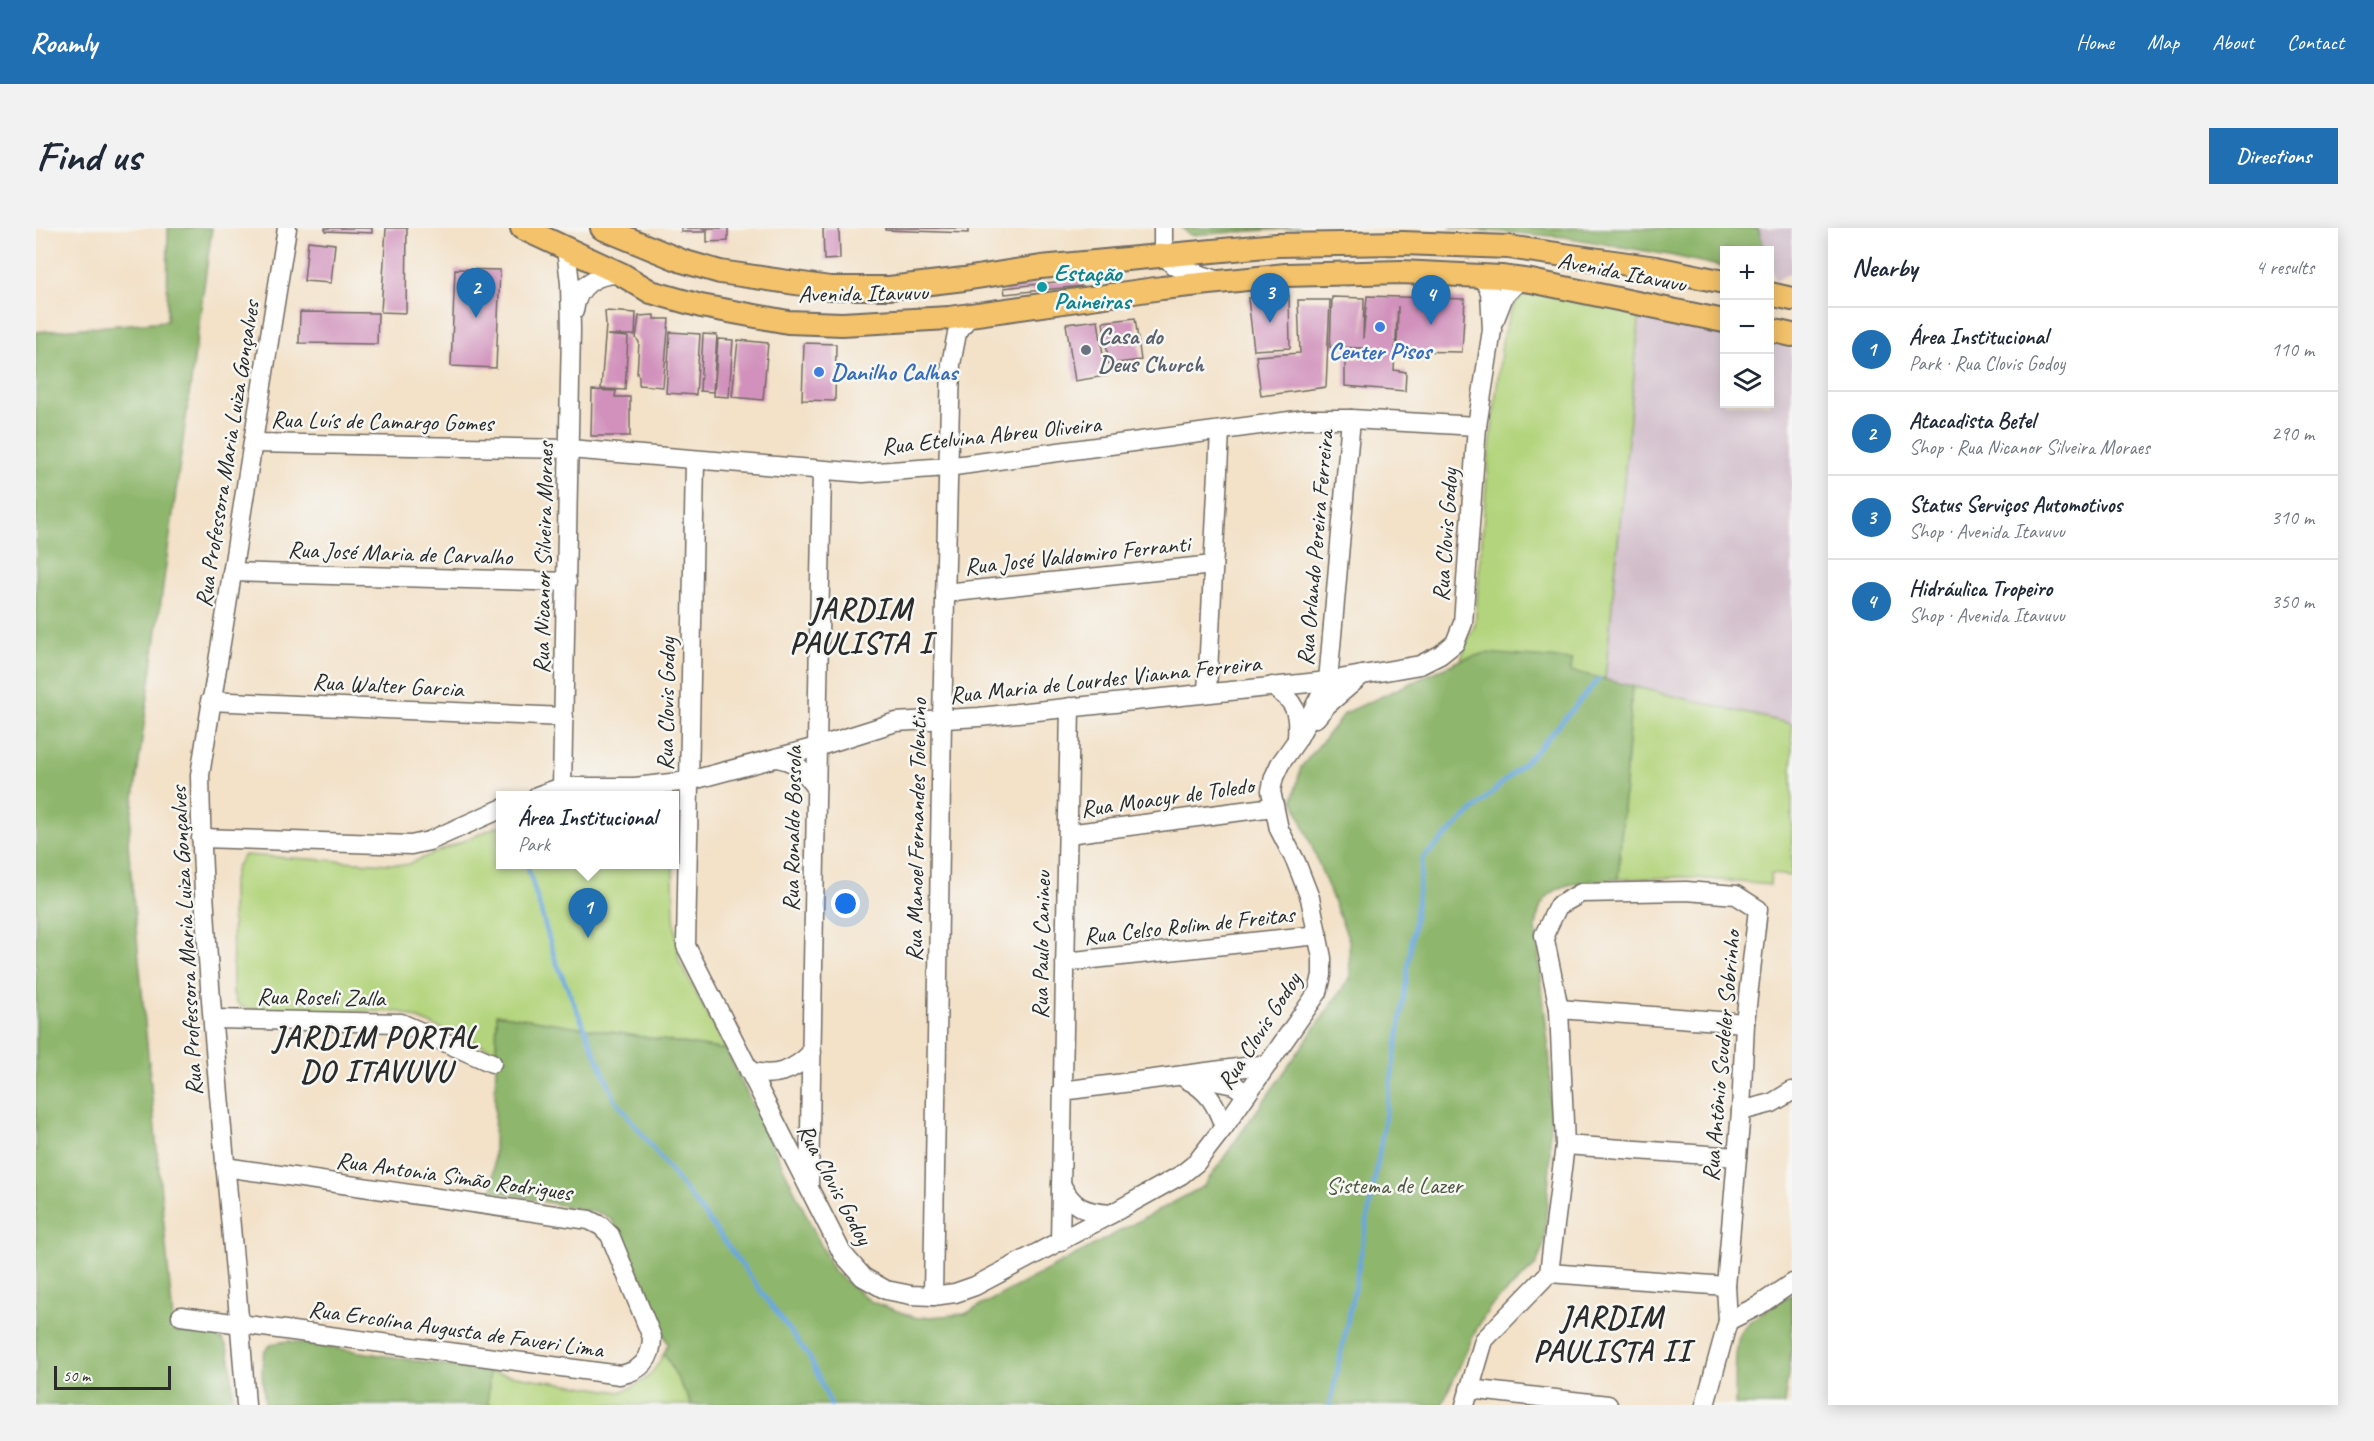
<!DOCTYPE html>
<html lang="en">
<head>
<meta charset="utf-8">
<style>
	:root { --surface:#fff; --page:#f2f2f3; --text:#1f2937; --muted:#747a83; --line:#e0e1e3; --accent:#1f6fb2 }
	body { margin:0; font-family:Caveat,sans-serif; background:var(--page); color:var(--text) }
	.controls { position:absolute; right:18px; top:18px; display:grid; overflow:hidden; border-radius:0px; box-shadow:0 3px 15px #0003 }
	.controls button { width:54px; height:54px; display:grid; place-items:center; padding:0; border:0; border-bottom:2px solid var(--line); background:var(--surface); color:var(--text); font:30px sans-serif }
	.scale { position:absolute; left:18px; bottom:15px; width:117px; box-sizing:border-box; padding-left:6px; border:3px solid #2b2b2b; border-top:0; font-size:16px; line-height:21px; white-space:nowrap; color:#2b2b2b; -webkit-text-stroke:4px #f6f6f2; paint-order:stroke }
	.you { position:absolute; left:810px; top:676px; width:21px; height:21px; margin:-15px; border:4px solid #fff; border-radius:50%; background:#1a73e8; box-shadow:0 0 0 9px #1a73e833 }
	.badge { display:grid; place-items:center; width:39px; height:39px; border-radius:50%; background:var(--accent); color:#fff; font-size:20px; font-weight:700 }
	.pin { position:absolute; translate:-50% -50px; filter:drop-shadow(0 2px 3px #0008) }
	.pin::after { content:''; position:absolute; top:32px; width:21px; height:18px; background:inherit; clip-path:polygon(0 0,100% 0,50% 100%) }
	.popup { position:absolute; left:460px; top:563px; width:183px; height:78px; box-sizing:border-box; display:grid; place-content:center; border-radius:0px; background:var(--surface); filter:drop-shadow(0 2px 4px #0005); font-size:20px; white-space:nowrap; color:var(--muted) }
	.popup b { font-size:22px; color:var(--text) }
	.popup::after { content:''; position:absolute; left:50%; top:100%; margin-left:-12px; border:12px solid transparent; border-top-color:var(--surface) }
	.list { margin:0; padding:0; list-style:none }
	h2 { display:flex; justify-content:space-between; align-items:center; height:78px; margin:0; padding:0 24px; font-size:26px }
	h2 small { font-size:20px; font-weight:400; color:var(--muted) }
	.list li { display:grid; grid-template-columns:39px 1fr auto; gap:18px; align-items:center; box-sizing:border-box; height:84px; padding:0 24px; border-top:2px solid var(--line) }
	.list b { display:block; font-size:22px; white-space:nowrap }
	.list p { margin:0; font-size:20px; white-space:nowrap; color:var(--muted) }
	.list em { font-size:20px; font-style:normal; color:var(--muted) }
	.icon { flex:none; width:33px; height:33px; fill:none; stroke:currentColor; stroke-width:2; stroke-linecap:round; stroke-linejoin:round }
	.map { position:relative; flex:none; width:1756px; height:1177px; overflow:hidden; border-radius:0px }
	header { display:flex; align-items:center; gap:36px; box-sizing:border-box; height:84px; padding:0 30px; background:var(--accent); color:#fff }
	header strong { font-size:28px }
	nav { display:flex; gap:33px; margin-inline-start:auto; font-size:21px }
	.intro { display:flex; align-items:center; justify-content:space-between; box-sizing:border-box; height:144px; padding:0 36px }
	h1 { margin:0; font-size:42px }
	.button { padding:15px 27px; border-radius:0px; background:var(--accent); color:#fff; font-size:21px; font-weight:700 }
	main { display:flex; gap:36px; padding:0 36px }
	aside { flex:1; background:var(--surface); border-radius:0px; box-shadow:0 3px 15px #0003 }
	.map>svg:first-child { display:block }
	.industrial { fill:#d1bdca }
	.green { fill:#b3d47c; stroke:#6f8054; stroke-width:1.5 }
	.forest { fill:#8eb66c; stroke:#5c704c; stroke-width:1.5 }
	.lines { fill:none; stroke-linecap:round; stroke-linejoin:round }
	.stream { stroke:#6ba8dc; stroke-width:4.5 }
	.building { fill:#d191bc }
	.minor-casing { stroke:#716b62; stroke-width:21 }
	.major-casing { stroke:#716b62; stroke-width:26 }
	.minor { stroke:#fff; stroke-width:18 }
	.major { stroke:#f3c26a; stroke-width:22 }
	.culture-dot { fill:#0f9aa8; stroke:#f6f6f2; stroke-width:2 }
	.shop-dot { fill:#3f7fe0; stroke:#f6f6f2; stroke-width:2 }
	.worship-dot { fill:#6b7280; stroke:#f6f6f2; stroke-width:2 }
	.labels { text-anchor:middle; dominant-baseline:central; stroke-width:5; stroke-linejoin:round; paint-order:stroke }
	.street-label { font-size:24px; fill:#2b2b2b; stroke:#f6f6f2 }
	.culture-label { font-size:24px; font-weight:bold; fill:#0d838f; stroke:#f6f6f2; text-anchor:start }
	.worship-label { font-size:24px; font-weight:bold; fill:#5b616d; stroke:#f6f6f2; text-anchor:start }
	.shop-label { font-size:24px; font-weight:bold; fill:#366cbe; stroke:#f6f6f2 }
	.park-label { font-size:24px; fill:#4d553f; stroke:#f6f6f2 }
	.district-label { font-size:30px; font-weight:bold; letter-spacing:1.5px; fill:#2b2b2b; stroke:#f6f6f2 }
</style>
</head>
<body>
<header>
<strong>Roamly</strong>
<nav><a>Home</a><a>Map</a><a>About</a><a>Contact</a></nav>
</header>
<div class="intro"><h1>Find us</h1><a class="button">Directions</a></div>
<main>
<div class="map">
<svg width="1756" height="1177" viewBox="0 0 1756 1177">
	<rect width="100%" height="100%" fill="#f6f6f2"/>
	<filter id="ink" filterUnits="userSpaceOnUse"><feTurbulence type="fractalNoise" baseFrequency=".0167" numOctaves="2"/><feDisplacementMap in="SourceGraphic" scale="12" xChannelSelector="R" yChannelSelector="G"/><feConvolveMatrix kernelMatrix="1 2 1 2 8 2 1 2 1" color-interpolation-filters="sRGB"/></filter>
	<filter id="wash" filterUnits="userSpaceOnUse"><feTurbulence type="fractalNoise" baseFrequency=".008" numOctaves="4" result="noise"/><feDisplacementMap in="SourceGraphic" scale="24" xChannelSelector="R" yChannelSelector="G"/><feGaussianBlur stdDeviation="1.35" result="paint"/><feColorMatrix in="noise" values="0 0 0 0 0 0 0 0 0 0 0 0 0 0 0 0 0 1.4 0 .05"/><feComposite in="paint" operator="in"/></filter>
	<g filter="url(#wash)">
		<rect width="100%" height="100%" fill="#f3e1c8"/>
		<g class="industrial">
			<path d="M1722,0h34v44l-17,9 -5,-16v-15h-5z"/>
			<path d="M1604,84l84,20v72h46v-61l22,6v375l-187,-45z"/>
		</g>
		<g class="green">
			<path d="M1494,62l110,22 -35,367 -35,-8 2,-11h-111l5,-16 9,-19 13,-161 15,-129 8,-24 8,-13z"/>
			<path d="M1596,458l160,38v152l-21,-2 -1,11 -83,-8 -69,2z"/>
			<path d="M465,597v39l172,1 1,50 5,46 47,89 -229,-36 -1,37 -95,-39 -152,-3c-10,-2 -14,-6 -16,-17l-1,-106 4,-19 8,-12 162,10z"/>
			<path d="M628,1125l28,52h-204l1,-33 131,20c25,-9 32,-16 44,-39z"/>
		</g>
		<g class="forest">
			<path d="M132,0h44l-84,614 46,489c14,3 30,2 44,6 16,5 14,53 15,68h-197v-1073l131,-11z"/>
			<path d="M1146,0h119l-111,7z"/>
			<path d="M1414,0h308l7,22h-41v17l-55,-12 -105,-18z"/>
			<path d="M1450,425l86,7 -1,11 61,15 -14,193c-26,3 -63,0 -77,26 -3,7 -4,16 -5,24l14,133v102l-6,80 -8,21 -45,41 -14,22 -35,77h-750l-28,-52 4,-9 -55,-123 -10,-7 -110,-23 4,-177 229,36 108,222 38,30 45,16 48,-4 239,-128 146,-208 -1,-38 -56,-141 8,-32 44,-54 116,-53z"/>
			<path d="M1756,1066v51l-8,60h-49c1,-18 -2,-61 7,-75 9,-13 36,-27 50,-36z"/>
			<path d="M253,1113l200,31 -1,33h-223c-1,-13 -7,-47 2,-57 5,-6 15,-6 22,-7z"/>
		</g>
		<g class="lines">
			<g class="stream">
				<path d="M491,636l28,95 60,140 98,127 97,132 21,47"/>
				<path d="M1294,1177l26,-124 21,-115 23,-141 23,-167 112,-106 64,-73"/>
			</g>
		</g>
		<g id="blocks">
			<g class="building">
				<path d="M289,0h47v5l-47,-2z"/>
				<path d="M350,0h21l-1,85 -25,-1z"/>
				<rect x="645" y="0" width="24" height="4"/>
				<path d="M671,0h21v13l-21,1z"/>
				<path d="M787,0h16l1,31 -16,1z"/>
				<path d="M849,0h83v5l-83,-3z"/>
				<path d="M272,13l27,3 -4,39 -27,-2z"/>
				<path d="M419,41l45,1 -4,98 -45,-2z"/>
				<path d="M1044,51l1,7 -76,8 -1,-6z"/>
				<path d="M1253,67l1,53 -36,2 -6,-52z"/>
				<path d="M1331,68l98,3 -3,53 -65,-1 1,-45 -4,64 12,2 -1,19 -60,-5v-29l17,1 1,-10 -33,-1 2,-50 32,1 -1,41z"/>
				<path d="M1262,72h32l-4,87 -65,9 -5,-40 44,-3z"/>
				<path d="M569,83l31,2 -1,22h-28l21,2 -3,53 -24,-1 5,-64z"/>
				<path d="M264,84l78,1 -1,31 -78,-1z"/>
				<path d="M618,87v4h15l-6,68 -24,-2v-9l-2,-2 2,-32 -3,-4 3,-22z"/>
				<path d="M1099,90l6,42 -32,4 -6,-42z"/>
				<path d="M1062,92l8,56 -31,5 -9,-57z"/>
				<path d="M634,104l30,2 -4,61 -30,-2z"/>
				<path d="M667,106l14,1 -4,57 -13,-1z"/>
				<path d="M682,111l15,1 -4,57 -15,-1z"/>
				<path d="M702,112l30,3 -5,57 -31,-3z"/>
				<path d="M768,115l32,1 -1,57 -33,-1z"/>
				<path d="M556,162l24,1 -1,6h15v39h-39z"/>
			</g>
		</g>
	</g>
	<g filter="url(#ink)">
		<use href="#blocks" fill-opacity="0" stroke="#716b62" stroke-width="1.5"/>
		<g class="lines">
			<defs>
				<g id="minor">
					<path d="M1127,0v26l11,12 43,14"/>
					<path d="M538,83c3,-26 23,-38 47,-37"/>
					<path d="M1459,91l9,-23 16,-16"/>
					<path d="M217,215l316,6 294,24 84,-6 357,-48h47l126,7"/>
					<path d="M659,233l-9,485 156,307 21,24 23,13 25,5 22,1 22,-3 20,-7 136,-72 70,-39 15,-12 28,-36 94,-135 4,-17v-17l-12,-60 -14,-36 -17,-33 -8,-38 3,-14 6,-13 17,-24 31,-59 23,-262"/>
					<path d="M196,344l335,10"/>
					<path d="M909,365l268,-28"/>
					<path d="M1236,458c23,15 27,25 25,52"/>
					<path d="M1171,465l13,-262"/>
					<path d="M174,473l354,16"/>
					<path d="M1280,490l11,-13 35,-30"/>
					<path d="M740,530c23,4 26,12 40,29"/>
					<path d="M526,559l9,-457 -1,-47 -4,-34"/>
					<path d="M501,568l25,-9h73l54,-6 128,-34 79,-25 83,-5 349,-36 92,-16 20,-10 15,-12 8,-20 14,-197 15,-96 -2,-38 -4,-9 -8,-7"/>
					<path d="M1032,606l205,-27"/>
					<path d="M165,610l210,7 18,-4 72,-32"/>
					<path d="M1029,734l253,-27"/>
					<path d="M1523,781l186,14"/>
					<path d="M178,791l187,4 91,40"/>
					<path d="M713,843c26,7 45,0 63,-19"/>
					<path d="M1150,851c22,11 30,25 38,48"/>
					<path d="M1168,851l30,6 13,9"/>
					<path d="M1026,863l206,-27"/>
					<path d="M1705,883l31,-8 20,-12"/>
					<path d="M1529,917l172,12"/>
					<path d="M1025,956c12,24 23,28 50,30"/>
					<path d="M773,958l13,-715"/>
					<path d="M1024,1014l10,-535"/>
					<path d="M1513,1045l177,13"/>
					<path d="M897,1068l9,-577 9,-355 6,-31 13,-18"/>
					<path d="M145,1088l439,59c21,-4 32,-16 32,-38l-42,-102 -9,-9 -12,-6 -364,-53"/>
					<path d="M1692,1093l30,-15 34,-23"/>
					<path d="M1433,1161l139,16"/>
					<path d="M210,1177c-15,-210 -43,-420 -46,-630l87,-547"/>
					<path d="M1429,1177l19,-65 65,-67 16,-128 -6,-136 -15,-74 14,-29 23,-13 105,-2 50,4 22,14 -13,114 -4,88 -15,175 2,35 -23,84"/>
				</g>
				<g id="major">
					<path d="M486,0l99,46 30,18 50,14 87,16 54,2 107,-6 213,-30 124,-13 115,-3 100,5 30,4 193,40"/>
					<path d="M566,0l80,33 38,11 110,16h59l75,-9 77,-12 236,-22 126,-2 105,4 148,21 68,14"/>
					<path d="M1734,66l22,5"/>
					<path d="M1734,102l22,5"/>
				</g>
			</defs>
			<use href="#minor" class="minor-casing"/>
			<use href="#major" class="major-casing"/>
			<use href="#minor" class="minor"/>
			<use href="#major" class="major"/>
		</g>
	</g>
	<circle class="culture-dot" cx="1006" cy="59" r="6"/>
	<g class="shop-dot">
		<circle cx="1344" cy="99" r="6"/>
		<circle cx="783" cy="144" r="6"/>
	</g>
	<circle class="worship-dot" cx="1050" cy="122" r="6"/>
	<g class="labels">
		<g class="street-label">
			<text transform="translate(1586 44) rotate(11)">Avenida Itavuvu</text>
			<text transform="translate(827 65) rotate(-1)">Avenida Itavuvu</text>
			<text transform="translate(346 193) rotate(1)">Rua Luís de Camargo Gomes</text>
			<text transform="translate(955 207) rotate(-6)">Rua Etelvina Abreu Oliveira</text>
			<text transform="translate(191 226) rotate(-81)">Rua Professora Maria Luiza Gonçalves</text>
			<text transform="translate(1409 307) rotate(-86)">Rua Clovis Godoy</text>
			<text transform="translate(1279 320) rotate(-85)">Rua Orlando Pereira Ferreira</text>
			<text transform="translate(364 325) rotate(2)">Rua José Maria de Carvalho</text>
			<text transform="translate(1041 327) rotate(-6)">Rua José Valdomiro Ferranti</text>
			<text transform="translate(507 330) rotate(-89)">Rua Nicanor Silveira Moraes</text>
			<text transform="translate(1069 451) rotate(-6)">Rua Maria de Lourdes Vianna Ferreira</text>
			<text transform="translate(352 457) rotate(3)">Rua Walter Garcia</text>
			<text transform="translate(630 476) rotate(-89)">Rua Clovis Godoy</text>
			<text transform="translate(1131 569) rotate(-8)">Rua Moacyr de Toledo</text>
			<text transform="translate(756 601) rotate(-89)">Rua Ronaldo Bossola</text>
			<text transform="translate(880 602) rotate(-89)">Rua Manoel Fernandes Tolentino</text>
			<text transform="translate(1153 697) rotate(-6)">Rua Celso Rolim de Freitas</text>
			<text transform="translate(150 713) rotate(-93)">Rua Professora Maria Luiza Gonçalves</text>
			<text transform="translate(1005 717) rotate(-89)">Rua Paulo Canineu</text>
			<text transform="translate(285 769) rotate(1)">Rua Roseli Zalla</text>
			<text transform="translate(1223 803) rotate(-57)">Rua Clovis Godoy</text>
			<text transform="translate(1685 828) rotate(-85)">Rua Antônio Scudeler Sobrinho</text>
			<text transform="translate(418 948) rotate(8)">Rua Antonia Simão Rodrigues</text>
			<text transform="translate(799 956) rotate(62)">Rua Clovis Godoy</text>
			<text transform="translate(420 1101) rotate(8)">Rua Ercolina Augusta de Faveri Lima</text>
		</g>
		<g class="culture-label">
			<text x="1018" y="45">Estação<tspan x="1018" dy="28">Paineiras</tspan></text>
		</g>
		<g class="worship-label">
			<text x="1062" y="108">Casa do<tspan x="1062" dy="28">Deus Church</tspan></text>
		</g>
		<g class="shop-label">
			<text x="1344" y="123">Center Pisos</text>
			<text x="795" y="144" text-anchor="start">Danilho Calhas</text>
		</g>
		<g class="park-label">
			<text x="1358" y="957">Sistema de Lazer</text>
		</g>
		<g class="district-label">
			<text x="825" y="381">JARDIM<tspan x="825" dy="34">PAULISTA I</tspan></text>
			<text x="340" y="809">JARDIM PORTAL<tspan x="340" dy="34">DO ITAVUVU</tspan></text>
			<text x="1576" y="1089">JARDIM<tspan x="1576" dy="34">PAULISTA II</tspan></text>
		</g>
	</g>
</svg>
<div class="controls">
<button>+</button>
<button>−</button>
<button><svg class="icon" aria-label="layers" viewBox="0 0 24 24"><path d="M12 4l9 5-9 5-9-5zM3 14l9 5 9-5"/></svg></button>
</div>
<div class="scale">50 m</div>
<div class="you"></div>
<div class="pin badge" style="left:552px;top:710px">1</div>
<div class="popup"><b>Área Institucional</b>Park</div>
<div class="pin badge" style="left:440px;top:90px">2</div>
<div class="pin badge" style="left:1234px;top:95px">3</div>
<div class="pin badge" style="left:1395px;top:97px">4</div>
</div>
<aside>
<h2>Nearby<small>4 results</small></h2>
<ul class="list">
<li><span class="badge">1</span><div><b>Área Institucional</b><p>Park · Rua Clovis Godoy</p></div><em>110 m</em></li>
<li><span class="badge">2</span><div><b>Atacadista Betel</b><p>Shop · Rua Nicanor Silveira Moraes</p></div><em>290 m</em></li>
<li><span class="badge">3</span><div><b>Status Serviços Automotivos</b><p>Shop · Avenida Itavuvu</p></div><em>310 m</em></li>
<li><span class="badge">4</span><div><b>Hidráulica Tropeiro</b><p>Shop · Avenida Itavuvu</p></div><em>350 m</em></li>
</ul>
</aside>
</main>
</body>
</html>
